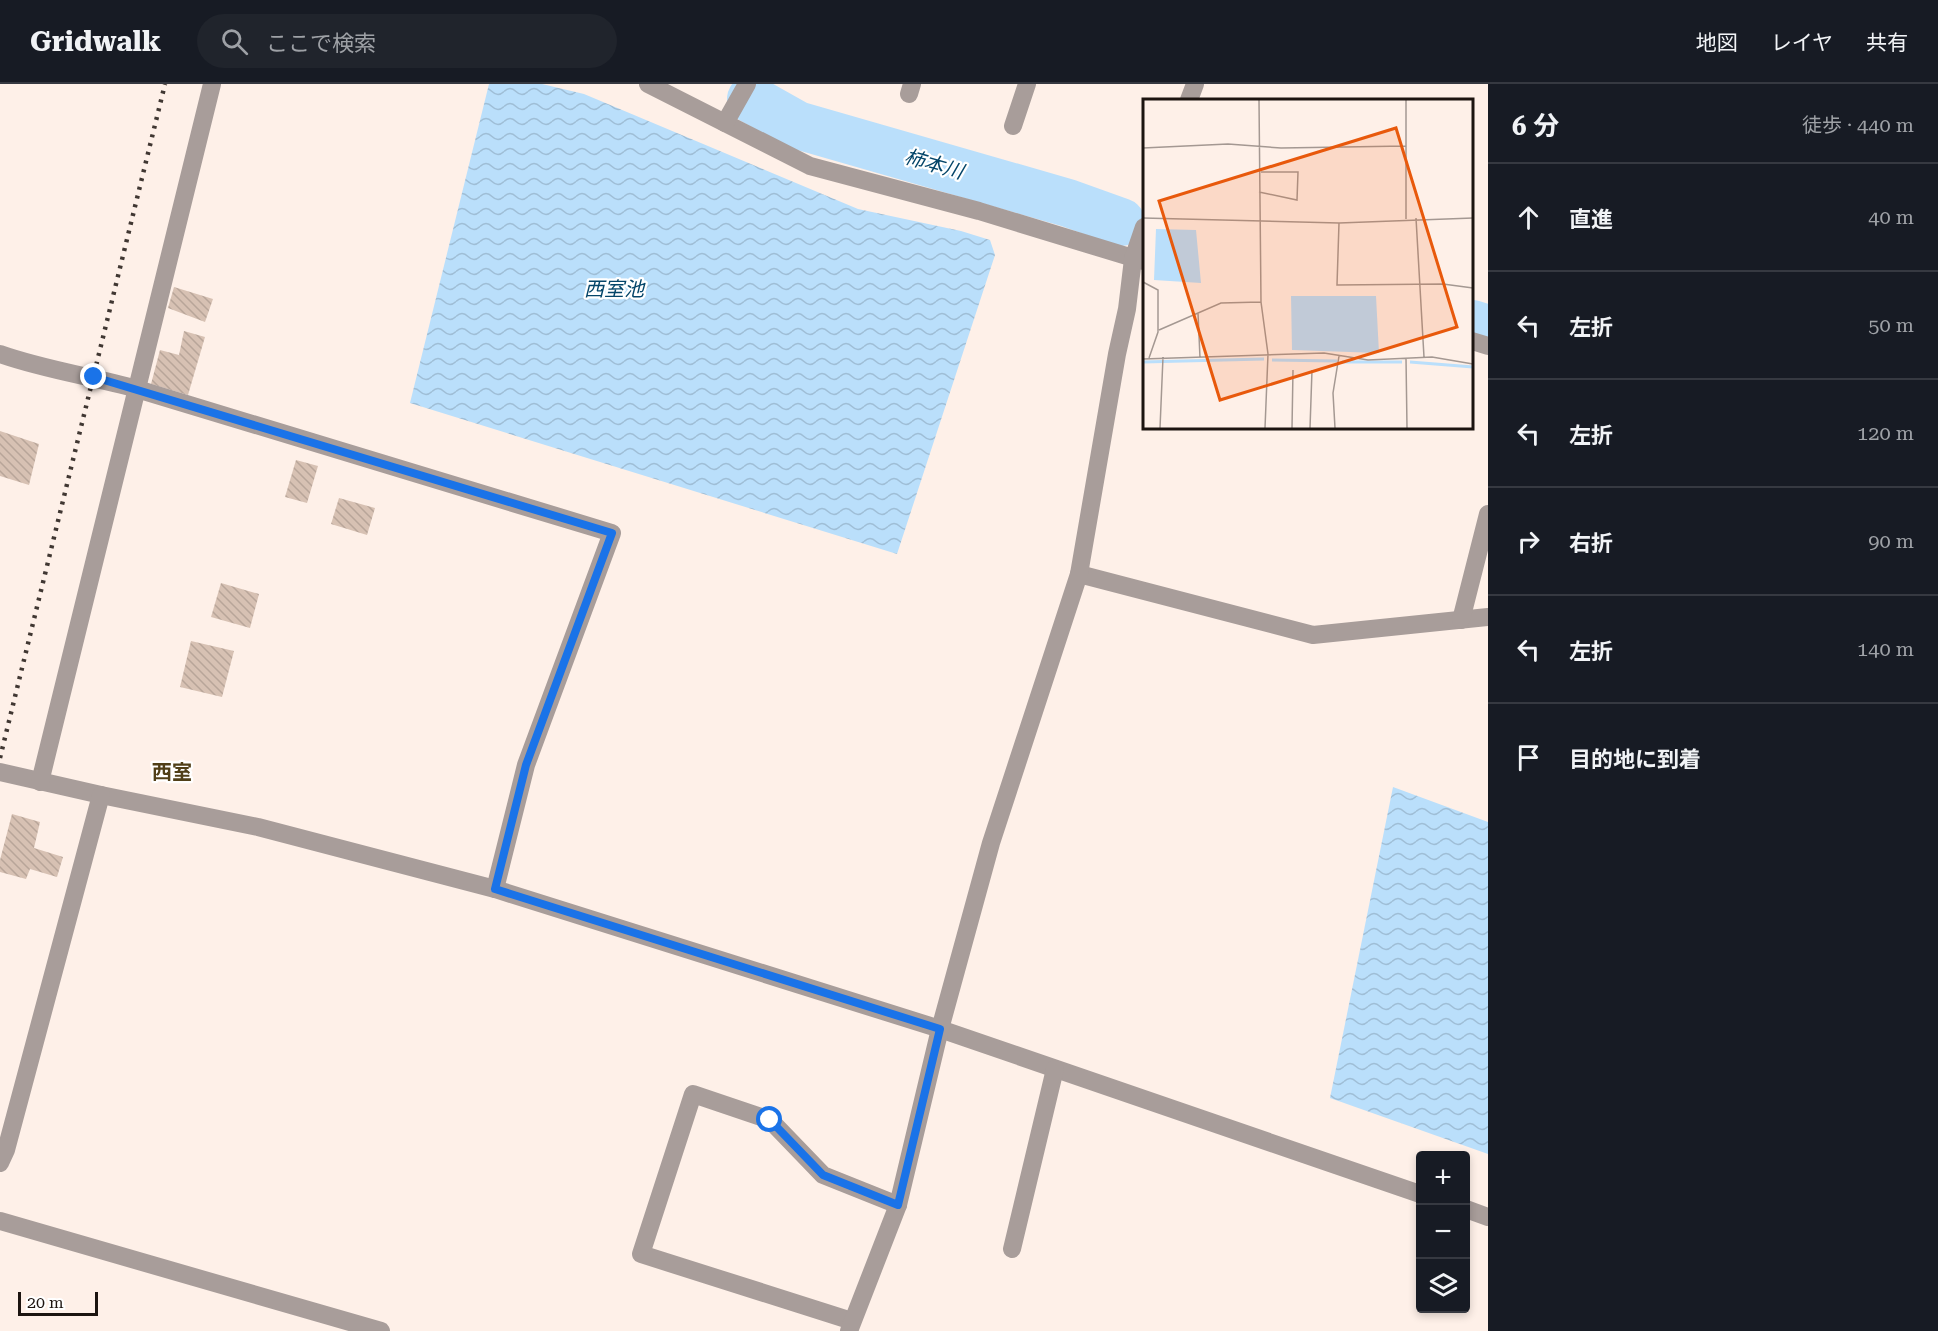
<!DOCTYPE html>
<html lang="ja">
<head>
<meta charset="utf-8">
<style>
	:root { --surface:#171b24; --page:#20242c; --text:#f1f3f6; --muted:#9ea1a6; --line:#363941 }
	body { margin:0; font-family:"Roboto Serif","Noto Sans JP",serif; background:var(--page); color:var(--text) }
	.controls { position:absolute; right:18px; bottom:18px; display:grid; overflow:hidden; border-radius:6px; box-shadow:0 3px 9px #0003 }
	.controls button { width:54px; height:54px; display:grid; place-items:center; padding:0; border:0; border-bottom:2px solid var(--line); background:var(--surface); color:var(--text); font:30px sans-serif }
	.scale { position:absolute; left:18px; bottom:15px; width:80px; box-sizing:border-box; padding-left:6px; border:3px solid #1c1410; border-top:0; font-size:16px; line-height:21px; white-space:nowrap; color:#1c1410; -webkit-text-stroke:4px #fff; paint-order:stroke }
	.stop { position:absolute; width:18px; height:18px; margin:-14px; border:4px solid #1a73e8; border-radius:50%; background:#fff }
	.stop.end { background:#1a73e8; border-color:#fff; box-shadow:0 2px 6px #0008 }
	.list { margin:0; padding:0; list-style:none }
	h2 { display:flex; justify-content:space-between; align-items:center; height:78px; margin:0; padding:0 24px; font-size:26px }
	h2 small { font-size:20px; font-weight:400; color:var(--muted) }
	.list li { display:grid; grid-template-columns:39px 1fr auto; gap:18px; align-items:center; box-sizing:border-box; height:108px; padding:0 24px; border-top:2px solid var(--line) }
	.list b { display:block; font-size:22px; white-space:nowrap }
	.list em { font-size:20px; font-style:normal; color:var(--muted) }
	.icon { flex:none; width:33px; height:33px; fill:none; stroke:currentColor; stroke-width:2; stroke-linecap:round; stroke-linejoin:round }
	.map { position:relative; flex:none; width:1488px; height:1247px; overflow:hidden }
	header { display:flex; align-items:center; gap:36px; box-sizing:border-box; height:84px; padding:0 30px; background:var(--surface); border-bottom:2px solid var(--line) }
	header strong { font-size:28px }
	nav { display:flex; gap:33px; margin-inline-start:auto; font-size:21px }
	.search { width:420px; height:54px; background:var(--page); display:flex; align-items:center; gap:15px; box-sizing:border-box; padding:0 21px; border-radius:33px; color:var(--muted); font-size:22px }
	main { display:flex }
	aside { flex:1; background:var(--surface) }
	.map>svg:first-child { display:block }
	.water { fill:url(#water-waves) }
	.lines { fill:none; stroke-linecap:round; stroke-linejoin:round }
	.river { stroke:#badffb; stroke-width:48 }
	.building { fill:url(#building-back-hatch) }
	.minor { stroke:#a89d9a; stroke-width:18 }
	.rail { stroke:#403732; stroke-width:4.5; stroke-dasharray:3 6; stroke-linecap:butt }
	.route { stroke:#1a73e8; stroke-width:8 }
	.labels { text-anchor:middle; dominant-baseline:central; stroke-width:4.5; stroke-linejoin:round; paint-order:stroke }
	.water-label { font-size:20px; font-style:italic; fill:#044569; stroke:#fff }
	.neighbourhood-label { font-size:20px; font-weight:bold; fill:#503f18; stroke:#fff }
	.inset-river { fill:none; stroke:#badffb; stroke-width:3 }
	.inset-road { fill:none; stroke:#a49892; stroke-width:1.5 }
	.view { fill:#e8590c; fill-opacity:0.15; stroke:#e8590c; stroke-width:3 }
	.inset-edge { fill:none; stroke:#1c1410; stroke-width:3 }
</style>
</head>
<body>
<header>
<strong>Gridwalk</strong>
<div class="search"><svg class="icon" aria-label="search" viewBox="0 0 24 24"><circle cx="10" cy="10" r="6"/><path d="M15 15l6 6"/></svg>ここで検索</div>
<nav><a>地図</a><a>レイヤ</a><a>共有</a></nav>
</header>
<main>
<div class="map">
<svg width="1488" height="1247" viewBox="0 0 1488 1247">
	<defs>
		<pattern id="water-waves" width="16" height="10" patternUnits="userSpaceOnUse" patternTransform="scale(1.5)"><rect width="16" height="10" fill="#badffb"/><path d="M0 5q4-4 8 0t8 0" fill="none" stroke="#9fbed6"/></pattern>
		<pattern id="building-back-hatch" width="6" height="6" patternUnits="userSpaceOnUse" patternTransform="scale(1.5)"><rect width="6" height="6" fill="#d7c1b3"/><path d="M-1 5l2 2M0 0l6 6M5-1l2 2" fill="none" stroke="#b8a599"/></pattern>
	</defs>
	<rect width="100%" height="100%" fill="#fef0e8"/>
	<g class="water">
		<path d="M489,0h53l42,10 274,115 103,22 29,9 5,15 -98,299 -487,-151z"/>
		<path d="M1393,703l95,35v332l-158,-56z"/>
	</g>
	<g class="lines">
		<g class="river">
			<path d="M751,15l46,26 271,78 53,19"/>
			<path d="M1472,240l16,5"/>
		</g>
	</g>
	<g class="building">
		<path d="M174,203l39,12 -8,23 -37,-14z"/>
		<path d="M184,247l21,6 -17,58 -37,-11 9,-34 19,5z"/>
		<path d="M0,347l39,13 -10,41 -29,-9z"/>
		<path d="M296,376l22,6 -11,37 -22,-6z"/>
		<path d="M339,414l36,10 -8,27 -36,-11z"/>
		<path d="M221,499l38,11 -9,34 -39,-11z"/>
		<path d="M191,557l43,10 -12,46 -42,-10z"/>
		<path d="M12,730l28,8 -6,26 29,9 -6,20 -27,-8 -4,10 -26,-7v-12z"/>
	</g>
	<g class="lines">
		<g class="minor">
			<path d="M648,0l162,82 169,45 164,50"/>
			<path d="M909,10l3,-10"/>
			<path d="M1189,16l6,-16"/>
			<path d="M725,39l22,-39"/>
			<path d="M1013,42l14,-42"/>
			<path d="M1472,257l16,5"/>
			<path d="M0,270c45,16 91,22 137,35l475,144 -86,232 -31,124"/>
			<path d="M1079,490l234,61 175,-18"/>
			<path d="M1461,536l27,-106"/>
			<path d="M0,688l101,23 157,32 237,62 445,140 480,165"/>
			<path d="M40,698l172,-698"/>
			<path d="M0,1079l6,-13 95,-355"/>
			<path d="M1466,1125l22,8"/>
			<path d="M0,1137l381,110"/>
			<path d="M1012,1165l43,-180"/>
			<path d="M852,1237l-211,-67 52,-160 77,26 53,55 75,30"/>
			<path d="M849,1247l49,-126 42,-176 51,-186 88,-269 38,-220 10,-45 6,-50 11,-32"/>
		</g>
		<path class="rail" d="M0,674l165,-674"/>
	</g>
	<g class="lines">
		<path class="route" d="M94,293l518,156 -86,232 -31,124 445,140 -42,176 -75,-30 -53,-55"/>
	</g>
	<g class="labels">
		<g class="water-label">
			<text transform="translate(934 80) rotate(16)">柿本川</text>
			<text x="614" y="205">西室池</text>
		</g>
		<g class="neighbourhood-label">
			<text x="172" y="688">西室</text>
		</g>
	</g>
	<g transform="translate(1143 15)">
		<rect width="330" height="330" fill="#fef0e8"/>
		<path d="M13,130l40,1 5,53 -47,-3zM148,197h85l3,57 -87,-3z" fill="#badffb"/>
		<path class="inset-river" d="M129,261l65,1M0,263l121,-3M199,263h60M267,263l63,5"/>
		<path class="inset-road" d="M116,1l2,202 7,52 -3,74M263,1v119M0,49l85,-4 53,4 125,-2M116,93l38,8 1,-28h-37M0,119l196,5 134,-5M273,119l8,139M196,124l-2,62 106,-1 30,4M0,183l15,8v42l-9,26M55,214l2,45M16,231l62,-27 40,-1M263,259l1,70M0,260l181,-6 44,7 64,-3 41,7M17,329l3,-71M149,329l1,-58M167,329l2,-58M192,329l-2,-35 6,-37"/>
		<path class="view" d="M253,29l61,199 -237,73 -61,-199z"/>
		<rect width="330" height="330" class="inset-edge"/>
	</g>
</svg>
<div class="controls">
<button>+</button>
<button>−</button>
<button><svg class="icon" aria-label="layers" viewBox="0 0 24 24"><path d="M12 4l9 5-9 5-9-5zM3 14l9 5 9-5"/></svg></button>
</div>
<div class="scale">20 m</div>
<div class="stop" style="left:770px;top:1036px"></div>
<div class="stop end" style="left:94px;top:293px"></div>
</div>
<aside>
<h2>6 分<small>徒歩 · 440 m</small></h2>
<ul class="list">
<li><svg class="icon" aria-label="ahead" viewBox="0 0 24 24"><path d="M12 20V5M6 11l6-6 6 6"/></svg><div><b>直進</b></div><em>40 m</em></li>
<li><svg class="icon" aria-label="left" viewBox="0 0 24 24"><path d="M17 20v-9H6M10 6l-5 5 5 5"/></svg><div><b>左折</b></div><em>50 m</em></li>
<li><svg class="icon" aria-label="left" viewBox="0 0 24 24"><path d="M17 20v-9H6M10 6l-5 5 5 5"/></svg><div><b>左折</b></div><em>120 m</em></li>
<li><svg class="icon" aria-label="right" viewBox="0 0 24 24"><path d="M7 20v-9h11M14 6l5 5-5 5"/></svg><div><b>右折</b></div><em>90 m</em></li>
<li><svg class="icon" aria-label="left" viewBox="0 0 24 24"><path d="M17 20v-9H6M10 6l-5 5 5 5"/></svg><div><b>左折</b></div><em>140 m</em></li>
<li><svg class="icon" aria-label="arrive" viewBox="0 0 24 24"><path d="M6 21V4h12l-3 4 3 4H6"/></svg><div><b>目的地に到着</b></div></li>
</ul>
</aside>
</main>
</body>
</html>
